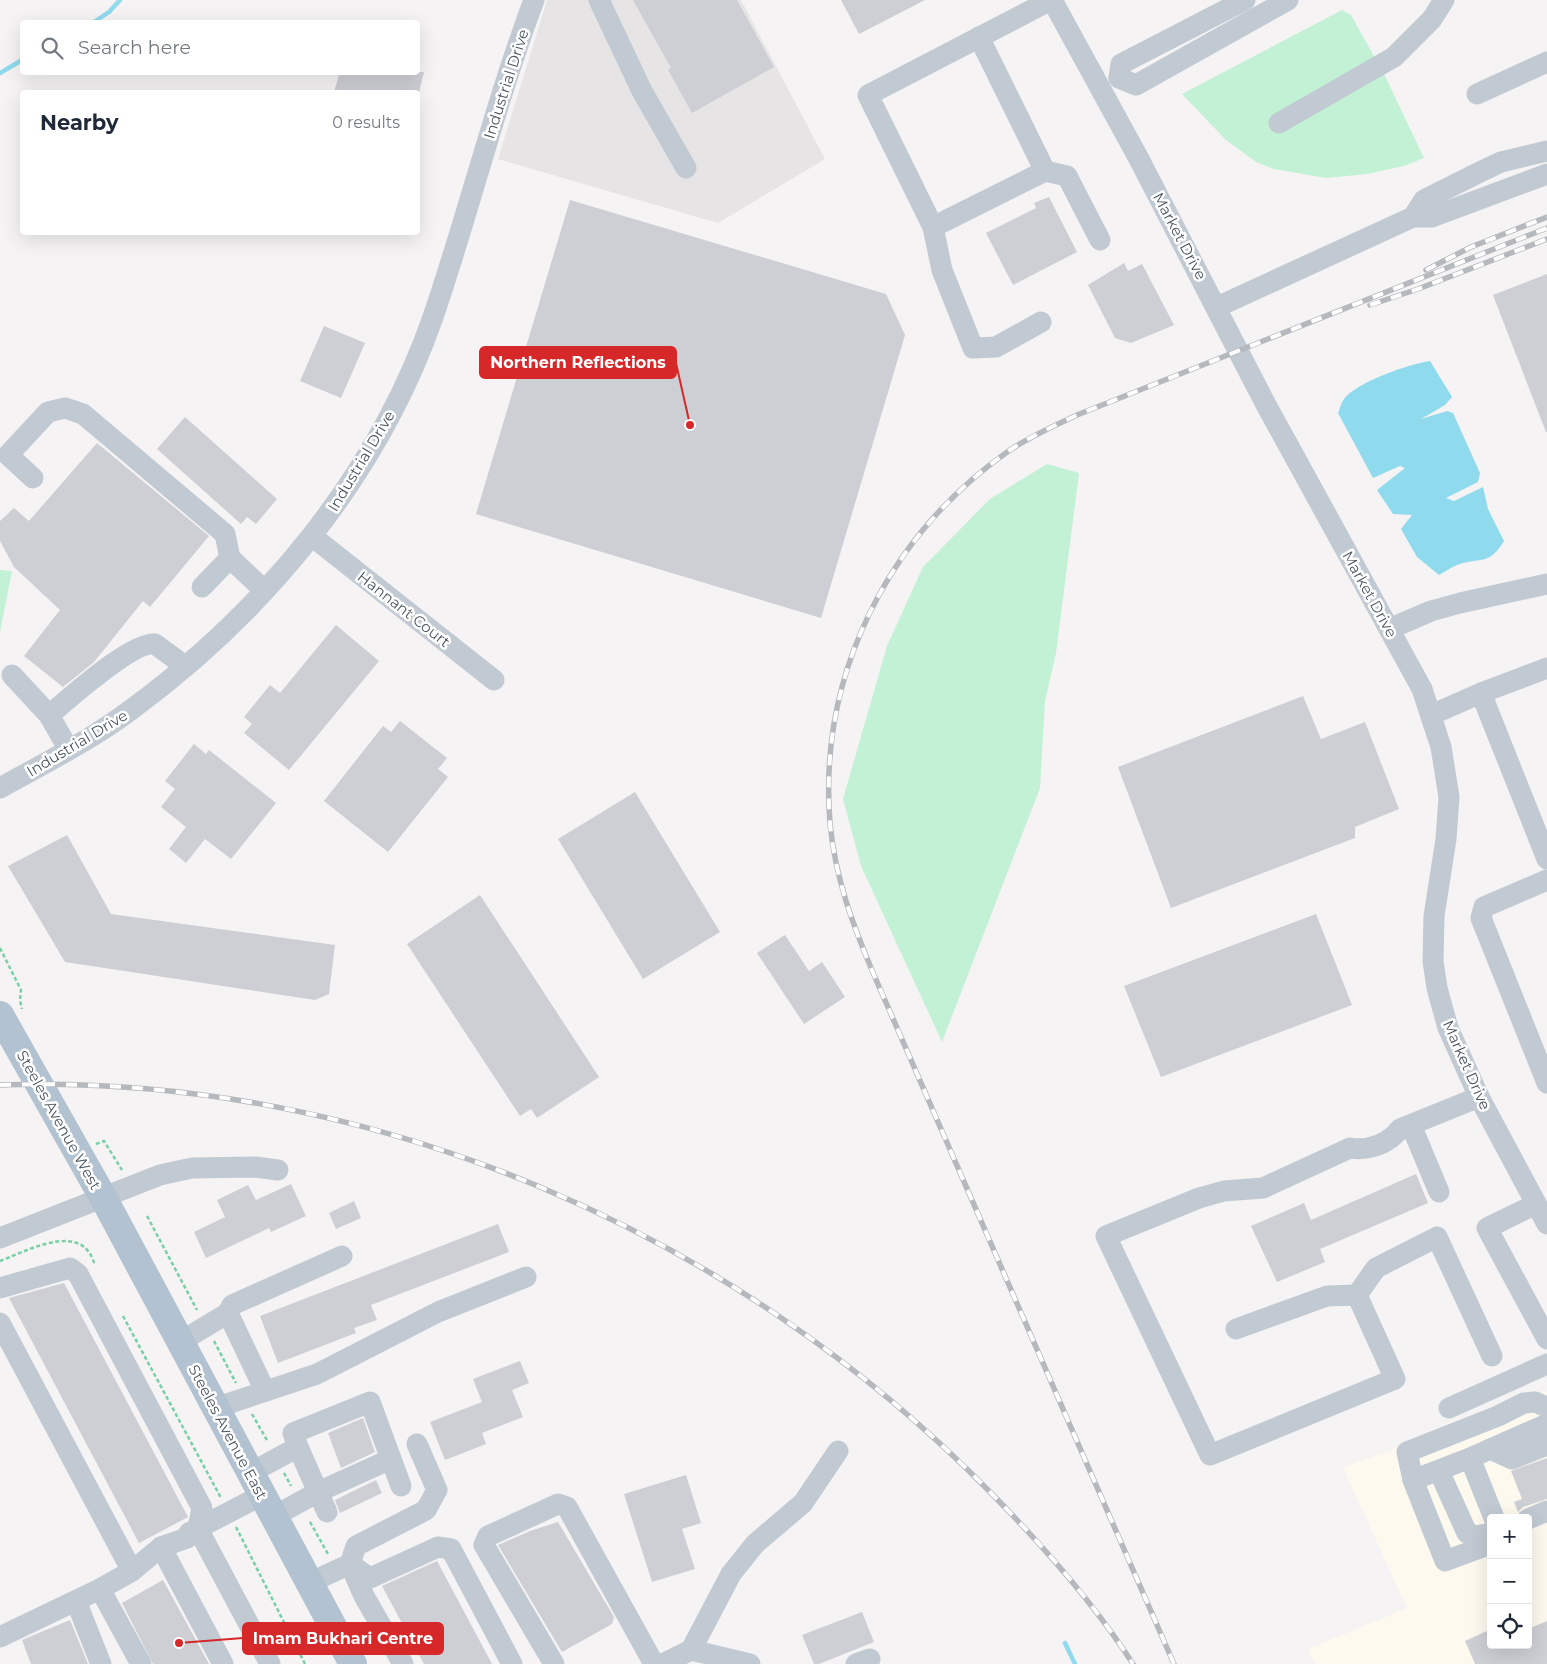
<!DOCTYPE html>
<html lang="en">
<head>
<meta charset="utf-8">
<style>
	:root { --surface:#fff; --page:#f6f6f7; --text:#1f2937; --muted:#747a83; --line:#e0e1e3 }
	body { margin:0; font-family:Montserrat,sans-serif; background:var(--page); color:var(--text) }
	.controls { position:absolute; right:15px; bottom:15px; display:grid; overflow:hidden; border-radius:5px; box-shadow:0 5px 20px #0002 }
	.controls button { width:45px; height:45px; display:grid; place-items:center; padding:0; border:0; border-bottom:1px solid var(--line); background:var(--surface); color:var(--text); font:25px sans-serif }
	.list { margin:0; padding:0; list-style:none }
	h2 { display:flex; justify-content:space-between; align-items:center; height:65px; margin:0; padding:0 20px; font-size:21px }
	h2 small { font-size:16px; font-weight:400; color:var(--muted) }
	.icon { flex:none; width:28px; height:28px; fill:none; stroke:currentColor; stroke-width:2; stroke-linecap:round; stroke-linejoin:round }
	.map { position:relative; flex:none; width:1547px; height:1664px; overflow:hidden }
	.search { position:absolute; background:var(--surface); box-shadow:0 5px 20px #0002; left:20px; top:20px; width:400px; height:55px; display:flex; align-items:center; gap:12px; box-sizing:border-box; padding:0 18px; border-radius:5px; color:var(--muted); font-size:19px }
	.panel { position:absolute; background:var(--surface); box-shadow:0 5px 20px #0002; left:20px; top:90px; width:400px; height:145px; border-radius:5px }
	.map>svg:first-child { display:block }
	.commercial { fill:#fdf9ef; fill-rule:evenodd }
	.education { fill:#e6e4e5 }
	.green { fill:#c3f1d5 }
	.water { fill:#90daee }
	.lines { fill:none; stroke-linecap:round; stroke-linejoin:round }
	.stream { stroke:#90daee; stroke-width:4.5 }
	.building { fill:#cdcfd5 }
	.path { stroke:#7ad0a6; stroke-width:2.5; stroke-dasharray:4 2.5; stroke-linecap:butt }
	.minor { stroke:#c1cad2; stroke-width:21 }
	.major { stroke:#b3c2d1; stroke-width:28 }
	.rail-casing { stroke:#b5b8bd; stroke-width:5.5 }
	.rail { stroke:#fff; stroke-width:4; stroke-dasharray:11; stroke-linecap:butt }
	.labels { text-anchor:middle; dominant-baseline:central; stroke-width:5; stroke-linejoin:round; paint-order:stroke }
	.street-label { font-size:15px; fill:#4a5661; stroke:#fff }
	.leader { fill:none; stroke:#d62828; stroke-width:2 }
	.callout-dot { fill:#d62828; stroke:#fff; stroke-width:2 }
	.callout { fill:#d62828; stroke:#d62828; stroke-width:2 }
	.callout-label { font-size:16px; text-anchor:middle; font-weight:bold; fill:#fff }
</style>
</head>
<body>
<div class="map">
<svg width="1547" height="1664" viewBox="0 0 1547 1664">
	<rect width="100%" height="100%" fill="#f5f3f3"/>
	<path class="commercial" d="M1547,1391v273h-232l-7,-15 99,-41 -64,-140zM1491,1518h37v127h-37z"/>
	<path class="education" d="M547,0h194l84,159 -107,64 -220,-64z"/>
	<g class="green">
		<path d="M1342,10l9,5 33,59 40,84 -20,8 -37,8 -41,4 -52,-9 -18,-7 -30,-22 -44,-46z"/>
		<path d="M1047,464l32,9 -23,180 -11,48 -5,87 -98,254 -81,-176 -18,-67 44,-153 36,-79 67,-68z"/>
		<path d="M0,570l12,1 -12,61z"/>
	</g>
	<path class="water" d="M1430,361l22,36 -7,8 -24,14 26,-8 6,2 27,60 -2,9 -32,16 8,3 29,-14 5,22 16,32c-15,24 -20,16 -44,23 -7,2 -14,7 -21,11l-22,-18 -16,-28 11,-14 -19,-1 -16,-24 28,-22 -5,-2 -27,12 -35,-65c2,-5 3,-10 6,-14 13,-17 65,-35 86,-38z"/>
	<g class="lines">
		<g class="stream">
			<path d="M94,22l15,-10 11,-12"/>
			<path d="M0,73l22,-13"/>
			<path d="M1065,1643l10,21"/>
		</g>
	</g>
	<g class="building">
		<path d="M633,0h104l37,67 -82,46 -24,-43 3,-2z"/>
		<path d="M841,0h84l-66,34z"/>
		<path d="M340,72h84l-5,20h-85z"/>
		<path d="M1049,197l28,55 -64,33 -27,-52 50,-25 -2,-5z"/>
		<path d="M570,200l316,94 19,41 -84,283 -345,-104z"/>
		<path d="M1124,263l4,8 14,-7 32,61 -43,18 -16,-5 -27,-53z"/>
		<path d="M1547,274v158h-1l-53,-137z"/>
		<path d="M324,326l41,17 -24,55 -41,-17z"/>
		<path d="M185,417l92,82 -21,25 -9,-7 -6,7 -84,-75z"/>
		<path d="M97,443l112,93 -59,71 -7,-6 -49,61 -31,25 -39,-31 36,-46 -46,-43 -14,-26v-20l14,-13 15,13z"/>
		<path d="M336,625l43,36 -90,109 -45,-37 8,-9 -8,-7 26,-32 10,8z"/>
		<path d="M1303,696l18,43 44,-17 34,87 -44,18v11l-184,70 -53,-141z"/>
		<path d="M400,721l47,37 -9,11 10,8 -60,75 -64,-51 59,-75 8,6z"/>
		<path d="M194,744l12,10 3,-4 67,53 -45,56 -26,-20 -19,24 -17,-14 17,-22 -25,-20 14,-18 -10,-8z"/>
		<path d="M635,792l85,140 -77,47 -85,-140z"/>
		<path d="M67,835l44,79 224,31 -6,49 -14,6 -250,-38 -57,-96z"/>
		<path d="M480,895l119,182 -62,41 -6,-9 -11,7 -113,-172z"/>
		<path d="M1316,914l36,91 -191,72 -37,-91z"/>
		<path d="M785,935l24,36 13,-9 23,35 -41,27 -47,-71z"/>
		<path d="M1416,1174l12,29 -108,46 5,13 -48,20 -26,-56 53,-23 7,17z"/>
		<path d="M291,1184l15,32 -35,16 -2,-4 -63,30 -12,-26 31,-15 -8,-17 31,-15 8,15z"/>
		<path d="M354,1201l7,17 -25,11 -7,-16z"/>
		<path d="M498,1224l11,28 -138,53 6,15 -23,8 2,5 -78,30 -18,-47z"/>
		<path d="M64,1283l124,234 -49,26 -130,-245z"/>
		<path d="M520,1361l9,22 -17,7 11,27 -41,16 4,11 -41,16 -15,-38 52,-20 -9,-23z"/>
		<path d="M363,1418l12,34 -34,16 -13,-35z"/>
		<path d="M1547,1458v41l-24,8 -5,5 -4,-10 8,-3 -11,-28z"/>
		<path d="M686,1475l15,48 -19,6 13,40 -43,13 -28,-88z"/>
		<path d="M376,1480l6,13 -42,20 -5,-13z"/>
		<path d="M558,1522l56,95 -2,7 -50,28 -64,-107 32,-14z"/>
		<path d="M437,1561l55,103h-68l-42,-78z"/>
		<path d="M163,1580l35,64 11,20h-56l-31,-61z"/>
		<path d="M862,1612l12,30 -55,22h-5l-12,-29z"/>
		<path d="M70,1620l18,44h-57l-9,-24z"/>
		<path d="M1547,1621v43h-72l-10,-23 26,-12v16h37v-16z"/>
	</g>
	<g class="lines">
		<g class="path">
			<path d="M0,948l21,42 -1,10 2,9"/>
			<path d="M96,1144l8,-3 18,29"/>
			<path d="M147,1216l50,94"/>
			<path d="M0,1261c22,-8 69,-34 88,-10 3,3 5,9 7,14"/>
			<path d="M123,1316l98,182"/>
			<path d="M214,1341l22,42"/>
			<path d="M252,1414l16,28"/>
			<path d="M284,1473l7,13"/>
			<path d="M310,1522l18,32"/>
			<path d="M236,1527l69,137"/>
		</g>
		<g class="minor">
			<path d="M599,0l43,91 44,77"/>
			<path d="M1052,0l87,159 125,242 158,288 19,58 8,50 -3,42 -12,77 -1,45 4,27 11,40 31,69 68,127"/>
			<path d="M1119,78l17,7 152,-85"/>
			<path d="M1119,78l2,-14 124,-64"/>
			<path d="M1477,94l70,-32"/>
			<path d="M1279,123l115,-66 38,-38 12,-19"/>
			<path d="M1045,171l22,5 33,64"/>
			<path d="M1413,217l11,-17 58,-29 19,-9 46,-11"/>
			<path d="M933,227l112,-56 -66,-134"/>
			<path d="M1217,307l196,-90h19l115,-43"/>
			<path d="M1041,322l-45,25 -23,1 -31,-78 -9,-43 -65,-132 183,-95"/>
			<path d="M33,478l-25,-23 40,-43 17,-4 18,6 142,120 5,24 34,32"/>
			<path d="M313,537l181,143"/>
			<path d="M202,587l28,-29"/>
			<path d="M1389,629l42,-18 29,-8 87,-19"/>
			<path d="M12,675l37,40"/>
			<path d="M1481,693l66,166"/>
			<path d="M1431,715l50,-22 66,-25"/>
			<path d="M69,750l-20,-35c20,-16 83,-74 106,-71l30,22"/>
			<path d="M0,788c45,-25 91,-48 132,-79 134,-99 246,-234 301,-392 36,-105 62,-213 101,-317"/>
			<path d="M1547,880l-63,27 -3,11 66,165"/>
			<path d="M1411,1125l28,67"/>
			<path d="M1536,1204l-49,24 60,111"/>
			<path d="M0,1238l160,-63 32,-7 63,-1 23,3"/>
			<path d="M0,1288l70,-20 8,6 124,234 -4,21 72,135"/>
			<path d="M1357,1295l38,84 -185,76 -104,-219 93,-38 25,-7 39,-3 87,-40c19,3 38,-4 50,-19l79,-32"/>
			<path d="M1357,1295l19,-27 61,-31 55,119"/>
			<path d="M0,1323l132,248"/>
			<path d="M1236,1329l91,-33 30,-1"/>
			<path d="M180,1342l48,-29"/>
			<path d="M265,1391l-37,-78 4,-8 110,-49"/>
			<path d="M215,1408l102,-34 121,-62 88,-35"/>
			<path d="M1449,1408l98,-44"/>
			<path d="M298,1447l-5,-14 77,-31 21,57 -73,33 9,20"/>
			<path d="M1490,1449l22,10 35,-14"/>
			<path d="M1470,1458l-57,22 32,81 46,-17"/>
			<path d="M391,1459l10,27"/>
			<path d="M1439,1471l28,62 9,3 15,-3"/>
			<path d="M250,1473l48,-26 20,45 -45,25"/>
			<path d="M1413,1480l-6,-28 91,-36 26,-13 11,-1 12,5"/>
			<path d="M1494,1518l-24,-60 77,-34"/>
			<path d="M1528,1519l19,-8"/>
			<path d="M189,1533l73,-38"/>
			<path d="M161,1547l62,117"/>
			<path d="M350,1564l20,14 68,-31 13,2 61,115"/>
			<path d="M350,1564l14,32 39,68"/>
			<path d="M309,1583l41,-19 6,-18 70,-36 11,-20 -20,-46"/>
			<path d="M100,1589l41,75"/>
			<path d="M76,1601l25,63"/>
			<path d="M0,1637l100,-48 32,-18 29,-24 26,-9 2,-5"/>
			<path d="M691,1650l40,-76 24,-30 48,-41 35,-52"/>
			<path d="M691,1650l59,14"/>
			<path d="M554,1664l-70,-119 4,-9 70,-32 9,3 87,157"/>
			<path d="M663,1664l28,-14"/>
			<path d="M856,1664l14,-5"/>
		</g>
		<path class="major" d="M0,1015l104,184 249,465"/>
		<defs>
			<g id="rail">
				<path d="M1426,270l45,-23 76,-30"/>
				<path d="M1370,305l48,-16 129,-50"/>
				<path d="M0,1085c369,-13 737,147 993,410 51,52 101,108 140,169"/>
				<path d="M1174,1664l-300,-689c-21,-49 -39,-98 -44,-152 -12,-148 58,-288 180,-373 21,-14 44,-24 67,-35l470,-187"/>
			</g>
		</defs>
		<use href="#rail" class="rail-casing"/>
		<use href="#rail" class="rail"/>
	</g>
	<g class="labels">
		<g class="street-label">
			<text transform="translate(506 84) rotate(-72)">Industrial Drive</text>
			<text transform="translate(1180 236) rotate(62)">Market Drive</text>
			<text transform="translate(361 461) rotate(-59)">Industrial Drive</text>
			<text transform="translate(1370 594) rotate(61)">Market Drive</text>
			<text transform="translate(404 609) rotate(38)">Hannant Court</text>
			<text transform="translate(77 743) rotate(-31)">Industrial Drive</text>
			<text transform="translate(1467 1065) rotate(66)">Market Drive</text>
			<text transform="translate(59 1120) rotate(61)">Steeles Avenue West</text>
			<text transform="translate(228 1432) rotate(62)">Steeles Avenue East</text>
		</g>
	</g>
	<path class="leader" d="M690 425L676 363M179 1643L243 1638"/>
	<g class="callout-dot">
		<circle cx="690" cy="425" r="5"/>
		<circle cx="179" cy="1643" r="5"/>
	</g>
	<g class="callout">
		<rect x="480" y="347" width="196" height="31" rx="5"/>
		<rect x="243" y="1623" width="200" height="31" rx="5"/>
	</g>
	<g class="callout-label">
		<text x="578" y="368">Northern Reflections</text>
		<text x="343" y="1644">Imam Bukhari Centre</text>
	</g>
</svg>
<div class="controls">
<button>+</button>
<button>−</button>
<button><svg class="icon" aria-label="locate" viewBox="0 0 24 24"><circle cx="12" cy="12" r="6"/><path d="M12 2v4M12 18v4M2 12h4M18 12h4"/></svg></button>
</div>
<div class="search"><svg class="icon" aria-label="search" viewBox="0 0 24 24"><circle cx="10" cy="10" r="6"/><path d="M15 15l6 6"/></svg>Search here</div>
<section class="panel">
<h2>Nearby<small>0 results</small></h2>
<ul class="list">
</ul>
</section>
</div>
</body>
</html>
